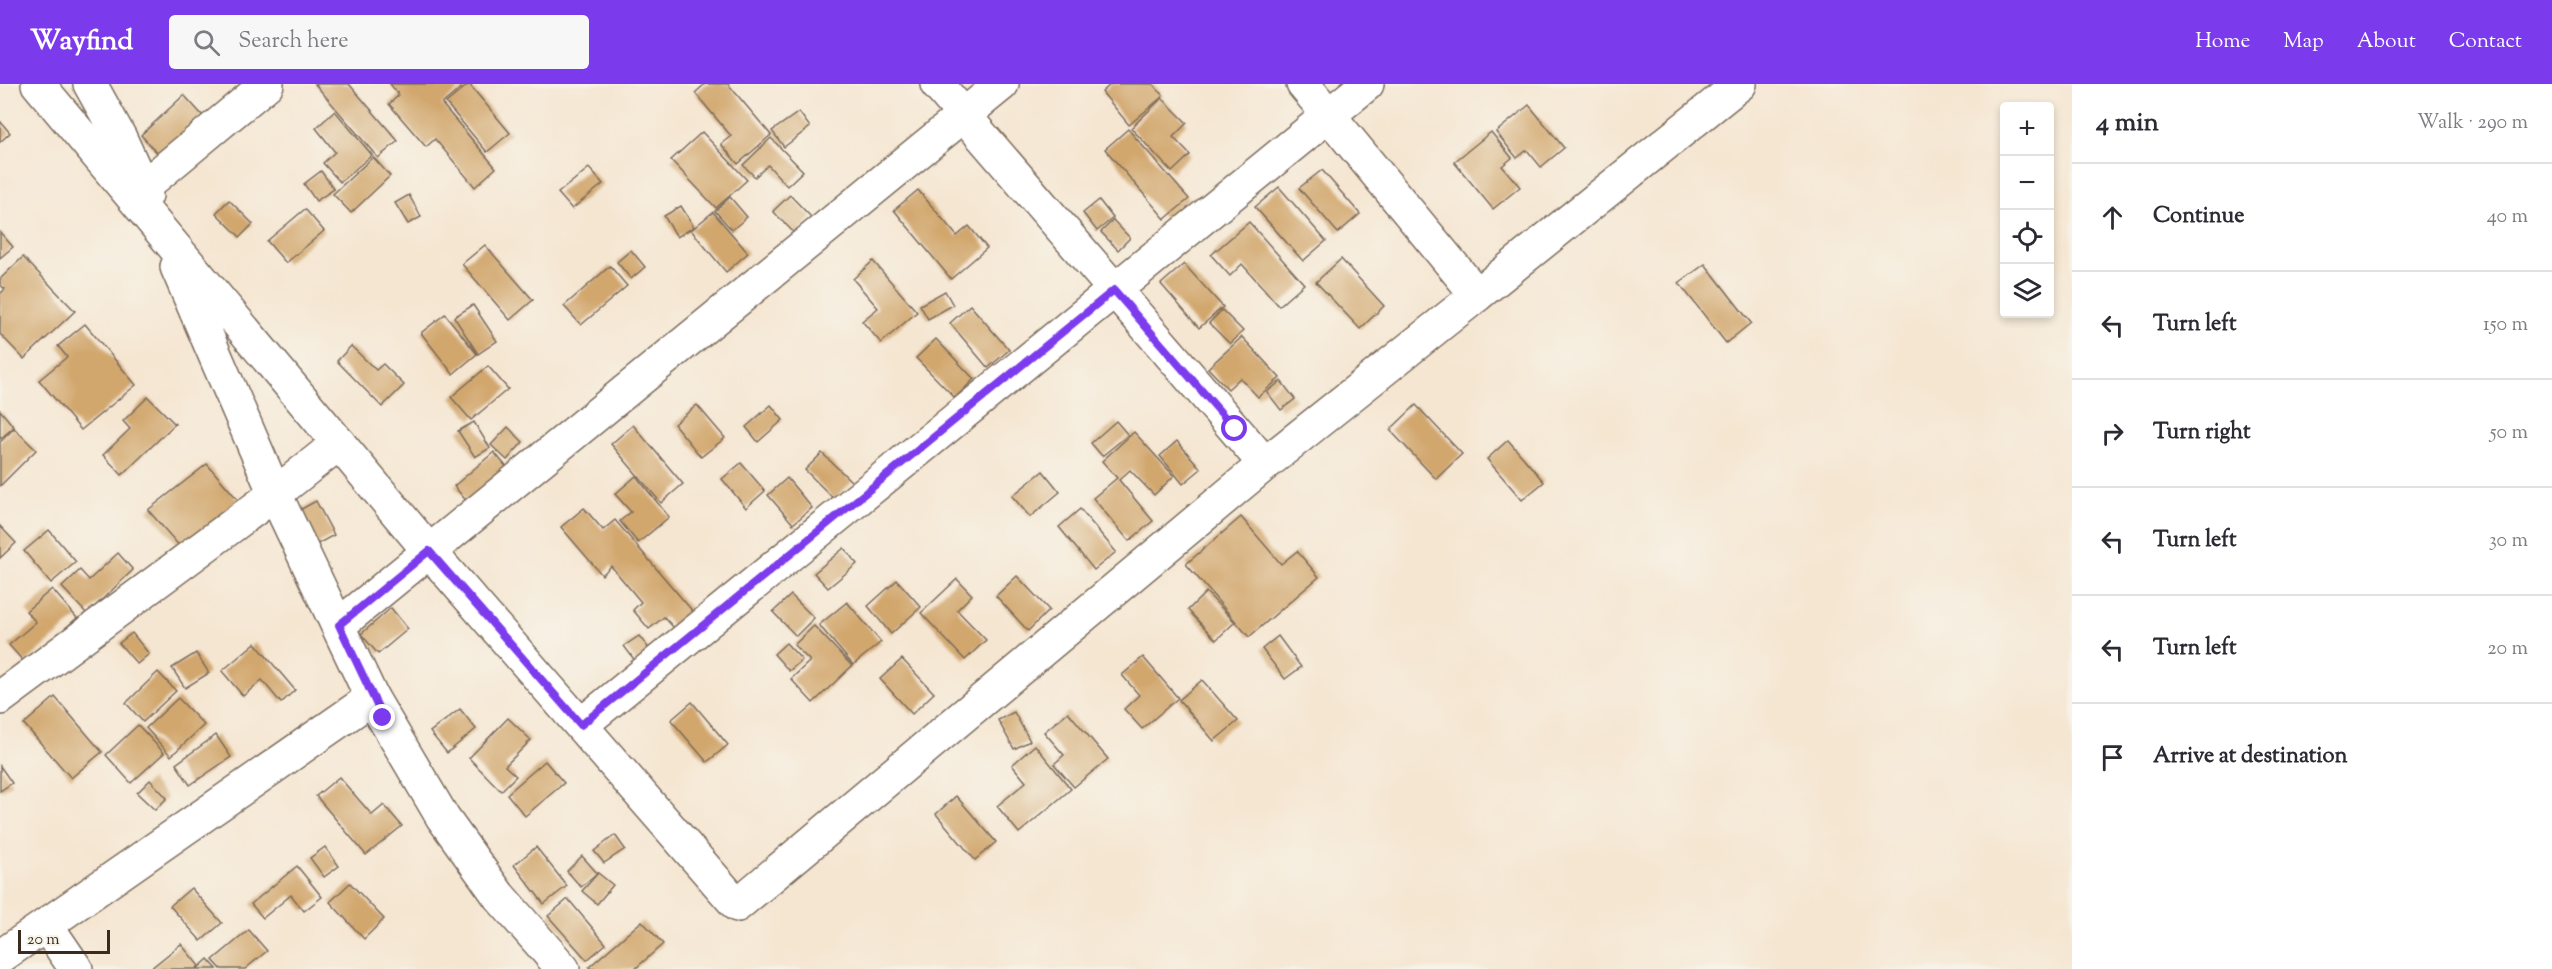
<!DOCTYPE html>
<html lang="en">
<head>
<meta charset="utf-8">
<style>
	:root { --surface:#fff; --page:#f7f7f7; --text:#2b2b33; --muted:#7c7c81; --line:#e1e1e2; --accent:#7c3aed }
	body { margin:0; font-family:"Sorts Mill Goudy",serif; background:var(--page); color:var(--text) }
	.controls { position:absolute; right:18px; top:18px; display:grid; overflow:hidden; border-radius:6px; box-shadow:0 3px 9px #0003 }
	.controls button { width:54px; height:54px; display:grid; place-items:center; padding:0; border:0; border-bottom:2px solid var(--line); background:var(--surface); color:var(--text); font:30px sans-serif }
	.scale { position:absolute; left:18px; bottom:15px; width:92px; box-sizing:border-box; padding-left:6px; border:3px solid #3b2a1e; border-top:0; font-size:16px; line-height:21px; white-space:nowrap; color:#3b2a1e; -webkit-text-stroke:4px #f7f3e8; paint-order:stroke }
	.stop { position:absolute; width:18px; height:18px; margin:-14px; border:4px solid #7c3aed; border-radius:50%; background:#fff }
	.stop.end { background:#7c3aed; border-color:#fff; box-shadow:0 2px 6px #0008 }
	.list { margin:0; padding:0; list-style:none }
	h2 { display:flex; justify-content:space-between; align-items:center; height:78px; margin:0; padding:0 24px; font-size:26px }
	h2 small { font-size:20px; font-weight:400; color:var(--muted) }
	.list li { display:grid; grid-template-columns:39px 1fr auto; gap:18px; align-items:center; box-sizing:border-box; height:108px; padding:0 24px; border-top:2px solid var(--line) }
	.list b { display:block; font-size:22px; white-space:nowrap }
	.list em { font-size:20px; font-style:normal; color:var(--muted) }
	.icon { flex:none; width:33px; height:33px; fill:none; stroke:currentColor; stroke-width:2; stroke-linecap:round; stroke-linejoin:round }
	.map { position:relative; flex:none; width:2072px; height:885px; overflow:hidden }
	header { display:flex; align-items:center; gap:36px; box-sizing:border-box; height:84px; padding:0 30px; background:var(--accent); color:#fff }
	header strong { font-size:28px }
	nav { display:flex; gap:33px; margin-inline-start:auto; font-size:21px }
	.search { width:420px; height:54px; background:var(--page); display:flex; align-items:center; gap:15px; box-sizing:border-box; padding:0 21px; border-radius:6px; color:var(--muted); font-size:22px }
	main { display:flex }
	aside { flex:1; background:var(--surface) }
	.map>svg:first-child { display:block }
	.building { fill:#d2a76e }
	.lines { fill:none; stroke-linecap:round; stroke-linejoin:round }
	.minor-casing { stroke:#7c6c5d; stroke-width:36 }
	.minor { stroke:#fff; stroke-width:33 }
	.route { stroke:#7c3aed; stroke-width:8 }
</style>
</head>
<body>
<header>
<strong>Wayfind</strong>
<div class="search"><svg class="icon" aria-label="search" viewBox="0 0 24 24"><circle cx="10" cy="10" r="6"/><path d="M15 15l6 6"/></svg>Search here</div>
<nav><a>Home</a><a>Map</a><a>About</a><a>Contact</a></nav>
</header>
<main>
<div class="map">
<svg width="2072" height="885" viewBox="0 0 2072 885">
	<rect width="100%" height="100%" fill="#f7f3e8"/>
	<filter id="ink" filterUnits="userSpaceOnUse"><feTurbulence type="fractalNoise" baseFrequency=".0167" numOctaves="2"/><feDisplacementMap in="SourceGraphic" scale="12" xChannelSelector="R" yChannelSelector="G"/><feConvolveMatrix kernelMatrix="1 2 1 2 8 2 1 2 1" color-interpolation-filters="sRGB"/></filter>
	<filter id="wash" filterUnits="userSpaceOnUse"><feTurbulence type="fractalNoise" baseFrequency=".008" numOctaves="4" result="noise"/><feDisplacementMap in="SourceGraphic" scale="24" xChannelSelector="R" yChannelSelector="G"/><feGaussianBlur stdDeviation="1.35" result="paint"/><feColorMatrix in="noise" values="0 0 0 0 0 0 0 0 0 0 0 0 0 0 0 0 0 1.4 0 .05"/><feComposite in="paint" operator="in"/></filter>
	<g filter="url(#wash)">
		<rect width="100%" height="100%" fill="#f5e6d2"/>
		<g id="blocks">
			<g class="building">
				<path d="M315,0h34l49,57 -20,17z"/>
				<path d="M390,0h68l3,4 -19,16 54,64 -21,19 -40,-48 -9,8 -37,-43 10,-9z"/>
				<path d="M469,0l41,49 -23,19 -41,-49z"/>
				<path d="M705,0h23l43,51 -33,29 -17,-20 10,-8 -36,-43z"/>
				<path d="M1111,0h42l10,12 -34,29 -27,-33z"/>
				<path d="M184,11l19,21 -43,40 -19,-21z"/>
				<path d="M1162,14l25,25 -14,14 17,18 -18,17 -41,-44z"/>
				<path d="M1529,21l35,43 -23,19 -14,-17 -10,8 -21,-26z"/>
				<path d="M335,27l37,44 -32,27 -17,-19 12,-11 -19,-24z"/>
				<path d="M799,28l11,15 -26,20 -12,-16z"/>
				<path d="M0,37l10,12 -10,9z"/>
				<path d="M1128,45l61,70 -24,20 -60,-70z"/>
				<path d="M702,48l45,48 -31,28 -45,-48z"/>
				<path d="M1491,48l21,26 -10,8 18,21 -27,22 -39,-47z"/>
				<path d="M771,54l32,33 -16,15 -19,-21 -13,12 -12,-12z"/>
				<path d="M373,73l17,19 -39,37 -18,-19z"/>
				<path d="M589,84l14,16 -31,25 -14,-16z"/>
				<path d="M1322,86l38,44 -22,19 -39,-45z"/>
				<path d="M321,87l13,18 -18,12 -12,-17z"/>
				<path d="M1279,103l47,54 -23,20 -48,-54z"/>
				<path d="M918,106l39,46 12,-10 18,22 -36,31 -57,-69z"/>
				<path d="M409,111l12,22 -13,7 -13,-21z"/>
				<path d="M790,111l22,23 -16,17 -23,-24z"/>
				<path d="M730,113l17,20 -15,13 -17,-19z"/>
				<path d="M229,116l24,24 -13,13 -24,-24z"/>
				<path d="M1099,116l14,18 -16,13 -14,-18z"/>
				<path d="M681,122l13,21 -17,10 -13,-21z"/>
				<path d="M305,125l19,22 -38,32 -19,-22z"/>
				<path d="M713,128l35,41 -22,19 -35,-42z"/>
				<path d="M1113,136l17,18 -12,12 -17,-18z"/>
				<path d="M1249,138l55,62 -25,22 -37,-42 -12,12 -19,-21z"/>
				<path d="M0,148l13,15 -13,11z"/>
				<path d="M485,161l48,55 -23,20 -48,-56z"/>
				<path d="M631,166l14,17 -14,12 -14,-17z"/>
				<path d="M23,173l52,54 -51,48 -24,-25v-40l5,-5 -5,-4v-6z"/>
				<path d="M1341,175l43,47 -24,23 -44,-47z"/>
				<path d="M873,177l44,51 -36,31 -19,-22 16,-13 -25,-29z"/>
				<path d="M1184,180l39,43 -24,21 -38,-44z"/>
				<path d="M1705,180l46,59 -25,20 -47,-60z"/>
				<path d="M610,182l17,20 -46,39 -17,-19z"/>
				<path d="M945,207l8,14 -25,14 -8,-14z"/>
				<path d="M473,221l24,36 -19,13 -24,-37z"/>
				<path d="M970,221l39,45 -21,18 -38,-45z"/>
				<path d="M1222,226l21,21 -13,13 -21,-21z"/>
				<path d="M445,230l32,40 -24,20 -32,-41z"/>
				<path d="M85,240l51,61 -55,45 -42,-50 28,-23 -9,-11z"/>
				<path d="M1242,253l38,41 -22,19 -18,-19 -12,11 -20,-21z"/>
				<path d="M936,255l38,40 -19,19 -39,-40z"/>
				<path d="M351,262l25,24 7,-6 21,21 -22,22 -45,-46z"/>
				<path d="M488,282l20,23 -37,31 -20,-23z"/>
				<path d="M1281,297l14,18 -14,11 -14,-18z"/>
				<path d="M148,313l27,27 -53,51 -19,-20 27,-26 -7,-8z"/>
				<path d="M697,321l28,33 -24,19 -27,-33z"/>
				<path d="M771,321l12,15 -25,22 -12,-15z"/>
				<path d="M1416,321l46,49 -26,25 -46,-49z"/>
				<path d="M0,326l14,17 -14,12z"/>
				<path d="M1116,337l12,14 -26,21 -11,-13z"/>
				<path d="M474,338l16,26 -15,9 -17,-26z"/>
				<path d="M633,341l50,59 -22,19 -50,-59z"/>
				<path d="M508,343l15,15 -16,18 -16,-15z"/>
				<path d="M14,344l22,22 -36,36v-44z"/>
				<path d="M1134,348l40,44 -20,19 -24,-25 -11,10 34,41 -24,20 -36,-43 24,-20 -15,-17z"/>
				<path d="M1508,356l36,42 -22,18 -35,-41z"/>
				<path d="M1177,357l24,28 -18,15 -23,-28z"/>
				<path d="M494,368l14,17 -40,34 -14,-17z"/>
				<path d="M822,369l30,29 -18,17 -29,-29z"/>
				<path d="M741,379l24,28 -19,17 -24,-29z"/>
				<path d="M207,380l32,37 -57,48 -34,-39z"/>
				<path d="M1043,387l17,21 -30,25 -18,-21z"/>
				<path d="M636,392l33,41 -31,26 -18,-22 11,-9 -16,-18z"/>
				<path d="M787,394l25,30 -19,16 -25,-29z"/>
				<path d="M316,417l18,34 -22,12 -18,-34z"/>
				<path d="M584,424l19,22 12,-10 80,94 -19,16 -12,-13 -15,12 -16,-19 8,-8 -30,-36 -9,9 -41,-48z"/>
				<path d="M1080,425l36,43 -22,18 -35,-43z"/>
				<path d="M1241,433l40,47 16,-13 22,26 -70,60 -63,-73z"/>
				<path d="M0,442l16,17 -16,15z"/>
				<path d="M49,446l27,32 -25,21 -27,-32z"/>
				<path d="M844,464l13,16 -29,24 -14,-15z"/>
				<path d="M118,469l15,17 -46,44 -25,-27 18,-17 9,10z"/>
				<path d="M1017,492l32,34 -21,21 -32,-35z"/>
				<path d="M957,495l15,16 -15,15 29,30 -21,20 -44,-47z"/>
				<path d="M897,496l24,27 -30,27 -23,-28z"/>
				<path d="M52,505l25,29 -52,45 -16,-18 27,-23 -10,-11z"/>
				<path d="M1206,508l29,30 -19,18 -28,-30z"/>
				<path d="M791,511l23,23 -18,18 -23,-24z"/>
				<path d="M847,518l34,40 -28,23 -34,-40z"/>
				<path d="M391,524l17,21 -30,25 -17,-20z"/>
				<path d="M814,542l38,40 -39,37 -22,-24 19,-18 -16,-16z"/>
				<path d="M132,549l17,21 -12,10 -18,-21z"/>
				<path d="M639,552l12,15 -15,11 -12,-16z"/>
				<path d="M1278,552l23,31 -16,12 -23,-30z"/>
				<path d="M255,559l40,47 -14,13 -19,-23 -19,16 -21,-25z"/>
				<path d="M786,559l16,17 -13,11 -15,-17z"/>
				<path d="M196,569l13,20 -24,15 -13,-20z"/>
				<path d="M1143,573l35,41 -36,31 -18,-20 15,-14 -17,-20z"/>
				<path d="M902,575l32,34 -22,21 -32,-35z"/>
				<path d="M158,588l18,19 -33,31 -17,-19z"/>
				<path d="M1202,596l36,41 -24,20 -35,-41z"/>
				<path d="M55,613l47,55 -31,26 -47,-54z"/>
				<path d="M178,614l26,27 -33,31 -25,-28z"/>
				<path d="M692,618l36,43 -21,17 -36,-42z"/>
				<path d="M460,625l16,20 -29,24 -17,-21z"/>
				<path d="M1014,628l16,29 -16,8 -16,-29z"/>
				<path d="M1068,628l40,47 -34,28 -20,-23 10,-9 -20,-23z"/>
				<path d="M508,634l23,22 -26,26 11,10 -15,15 -32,-33z"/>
				<path d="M138,641l26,28 -33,30 -25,-28z"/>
				<path d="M216,651l15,22 -41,28 -14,-21z"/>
				<path d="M1035,661l36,44 -52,44 -22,-27 29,-24 -14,-17z"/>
				<path d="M545,677l19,22 -39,33 -18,-22z"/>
				<path d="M0,682l12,17 -12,8z"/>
				<path d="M339,693l33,38 12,-10 18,21 -36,29 -50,-59z"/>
				<path d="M150,696l17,18 -12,12 -18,-17z"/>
				<path d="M956,712l40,46 -21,18 -39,-46z"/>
				<path d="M615,751l10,14 -21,14 -10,-12z"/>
				<path d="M325,763l14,19 -15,11 -14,-19z"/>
				<path d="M536,763l31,39 -23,18 -30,-39z"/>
				<path d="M582,772l15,17 -16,14 -14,-16z"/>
				<path d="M297,782l25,31 -18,14 -13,-16 -28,23 -12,-14z"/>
				<path d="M598,789l15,12 -16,19 -15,-13z"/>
				<path d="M350,799l34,36 -20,20 -34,-37z"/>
				<path d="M191,804l31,35 -21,18 -31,-35z"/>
				<path d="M568,815l38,45 -19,16 -39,-44z"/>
				<path d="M642,837l21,23 -28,25h-44l-2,-2z"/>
				<path d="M249,846l18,21 -22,18h-24l-8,-9z"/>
				<path d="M181,860l18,22 -4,3h-45z"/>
				<path d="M208,875l9,10h-20z"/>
			</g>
		</g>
	</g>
	<g filter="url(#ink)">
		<use href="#blocks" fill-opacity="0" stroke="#7c6c5d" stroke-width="1.5"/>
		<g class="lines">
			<defs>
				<g id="minor">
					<path d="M38,0l391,467 308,354 528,-441 -328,-380"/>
					<path d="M90,0l30,54 26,57"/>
					<path d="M142,104l125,-104"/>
					<path d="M177,183l98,227 97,204 71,120 56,78 64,73"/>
					<path d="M1477,211l263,-211"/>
					<path d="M1265,380l212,-169 -174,-211"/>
					<path d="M339,541l663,-541"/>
					<path d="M0,614l275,-204 64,-51"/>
					<path d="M581,641l786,-641"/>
					<path d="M46,841l30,44"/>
					<path d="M0,873l372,-259"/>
				</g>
			</defs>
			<use href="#minor" class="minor-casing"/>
			<use href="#minor" class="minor"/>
		</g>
	</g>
	<g class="lines" filter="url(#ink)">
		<path class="route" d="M383,634l-44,-93 90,-74 152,174 533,-435 121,139"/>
	</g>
</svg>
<div class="controls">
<button>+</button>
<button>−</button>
<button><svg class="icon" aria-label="locate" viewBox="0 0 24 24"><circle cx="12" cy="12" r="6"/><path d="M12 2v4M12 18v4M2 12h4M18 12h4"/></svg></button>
<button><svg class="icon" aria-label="layers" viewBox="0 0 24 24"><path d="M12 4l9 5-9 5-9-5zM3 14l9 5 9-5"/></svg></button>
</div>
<div class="scale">20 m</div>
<div class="stop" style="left:1235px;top:345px"></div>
<div class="stop end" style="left:383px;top:634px"></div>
</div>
<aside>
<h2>4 min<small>Walk · 290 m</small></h2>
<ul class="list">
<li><svg class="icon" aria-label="ahead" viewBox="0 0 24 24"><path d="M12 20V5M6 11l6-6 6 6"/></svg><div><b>Continue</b></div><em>40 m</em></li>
<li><svg class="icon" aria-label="left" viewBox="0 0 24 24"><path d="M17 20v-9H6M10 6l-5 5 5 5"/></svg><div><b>Turn left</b></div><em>150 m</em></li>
<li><svg class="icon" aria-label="right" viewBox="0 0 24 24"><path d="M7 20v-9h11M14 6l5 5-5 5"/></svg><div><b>Turn right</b></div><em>50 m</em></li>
<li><svg class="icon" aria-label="left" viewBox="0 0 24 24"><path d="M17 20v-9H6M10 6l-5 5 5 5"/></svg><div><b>Turn left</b></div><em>30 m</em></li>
<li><svg class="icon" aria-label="left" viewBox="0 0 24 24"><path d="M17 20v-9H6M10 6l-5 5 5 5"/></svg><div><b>Turn left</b></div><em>20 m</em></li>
<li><svg class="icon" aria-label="arrive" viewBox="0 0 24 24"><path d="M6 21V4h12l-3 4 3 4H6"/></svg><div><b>Arrive at destination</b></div></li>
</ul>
</aside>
</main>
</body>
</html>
